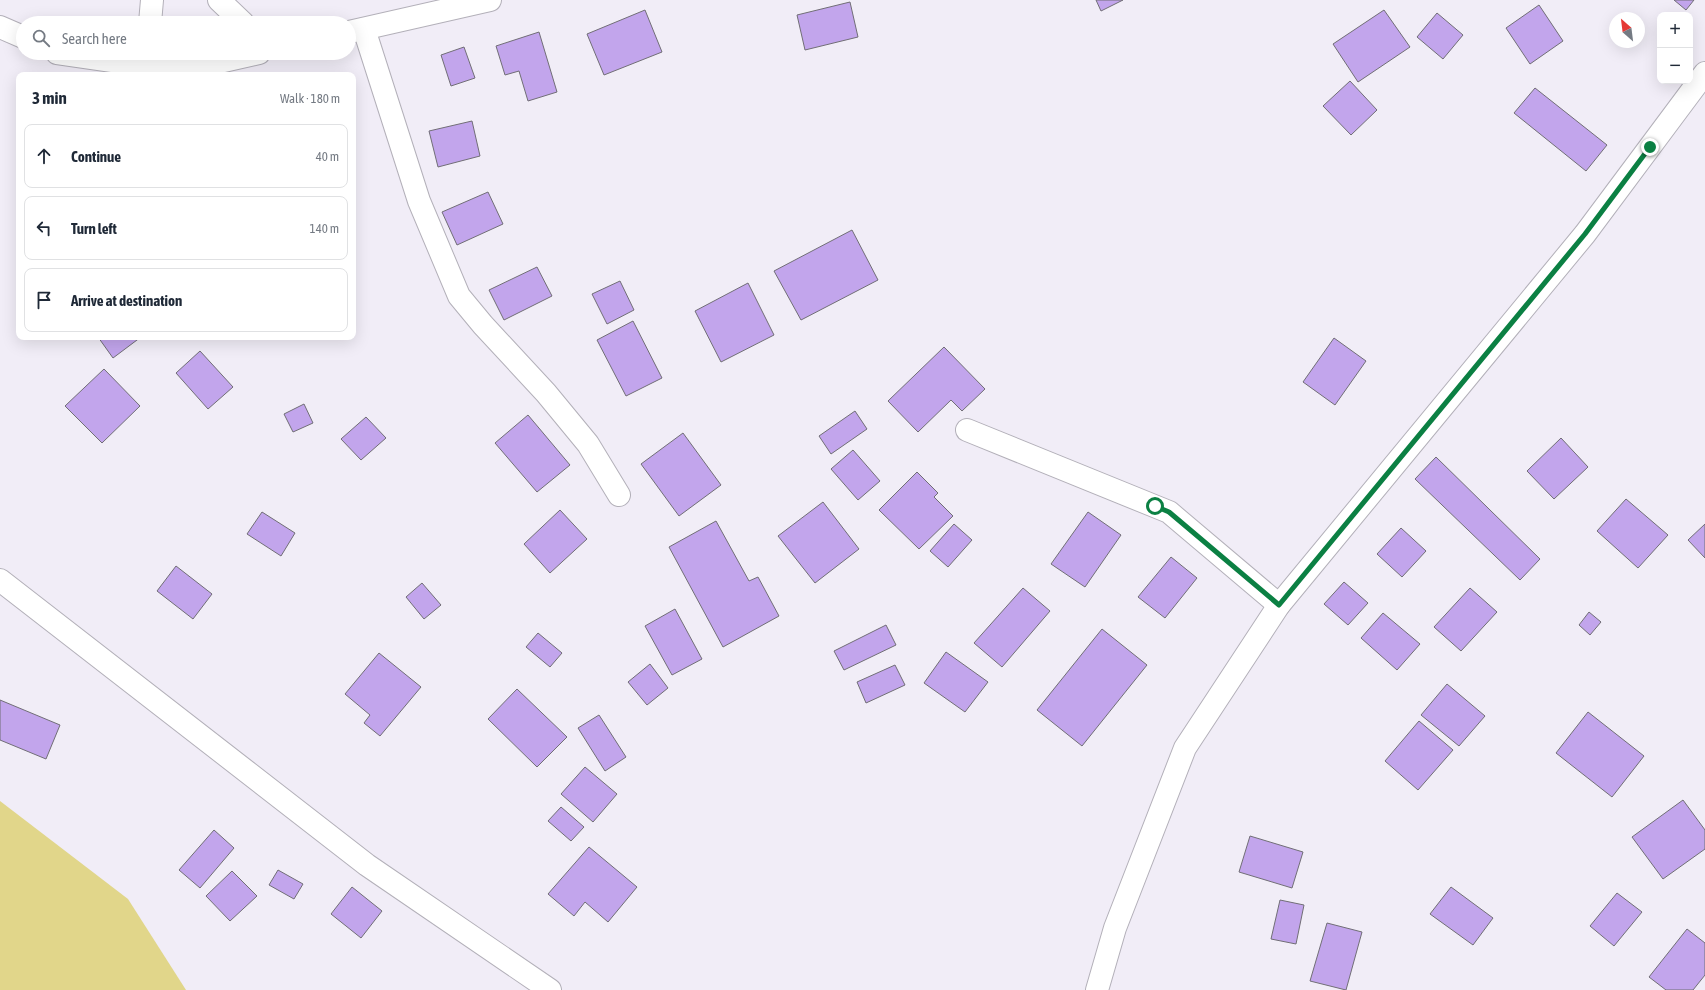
<!DOCTYPE html>
<html lang="en">
<head>
<meta charset="utf-8">
<style>
	:root { --surface:#fff; --page:#f6f6f7; --text:#1f2937; --muted:#747a83; --line:#e0e1e3 }
	body { margin:0; font-family:"Asap Condensed",sans-serif; background:var(--page); color:var(--text) }
	.controls { position:absolute; right:12px; top:12px; display:grid; overflow:hidden; border-radius:8px; box-shadow:0 4px 16px #0002 }
	.controls button { width:36px; height:36px; display:grid; place-items:center; padding:0; border:0; border-bottom:1px solid var(--line); background:var(--surface); color:var(--text); font:20px sans-serif }
	.compass { position:absolute; left:1609px; top:12px; width:36px; height:36px; border-radius:50%; background:var(--surface); box-shadow:0 4px 16px #0002; rotate:332deg }
	.stop { position:absolute; width:12px; height:12px; margin:-9px; border:3px solid #0b8043; border-radius:50%; background:#fff }
	.stop.end { background:#0b8043; border-color:#fff; box-shadow:0 1px 4px #0008 }
	.list { margin:0; padding:0; list-style:none }
	h2 { display:flex; justify-content:space-between; align-items:center; height:52px; margin:0; padding:0 16px; font-size:17px }
	h2 small { font-size:13px; font-weight:400; color:var(--muted) }
	.list li { display:grid; grid-template-columns:26px 1fr auto; gap:12px; align-items:center; box-sizing:border-box; height:64px; margin:0 8px 8px; padding:0 8px; border:1px solid var(--line); border-radius:8px }
	.list b { display:block; font-size:15px; white-space:nowrap }
	.list em { font-size:13px; font-style:normal; color:var(--muted) }
	.icon { flex:none; width:22px; height:22px; fill:none; stroke:currentColor; stroke-width:2; stroke-linecap:round; stroke-linejoin:round }
	.map { position:relative; flex:none; width:1705px; height:990px; overflow:hidden }
	.search { position:absolute; background:var(--surface); box-shadow:0 4px 16px #0002; left:16px; top:16px; width:340px; height:44px; display:flex; align-items:center; gap:10px; box-sizing:border-box; padding:0 14px; border-radius:22px; color:var(--muted); font-size:15px }
	.panel { position:absolute; background:var(--surface); box-shadow:0 4px 16px #0002; left:16px; top:72px; width:340px; height:268px; border-radius:8px }
	.map>svg:first-child { display:block }
	.green { fill:#e1d68a }
	.building { fill:#c2a5ec; stroke:#716e76 }
	.lines { fill:none; stroke-linecap:round; stroke-linejoin:round }
	.minor-casing { stroke:#b3b0b9; stroke-width:24 }
	.minor { stroke:#fff; stroke-width:22 }
	.route { stroke:#0b8043; stroke-width:5 }
</style>
</head>
<body>
<div class="map">
<svg width="1705" height="990" viewBox="0 0 1705 990">
	<rect width="100%" height="100%" fill="#f1edf7"/>
	<path class="green" d="M0,801l128,98 58,91h-186z"/>
	<g class="building">
		<path d="M1096,0h27l-22,11z"/>
		<path d="M1674,0h20l-8,10z"/>
		<path d="M850,2l8,35 -53,13 -8,-35z"/>
		<path d="M1539,5l24,36 -33,23 -24,-36z"/>
		<path d="M645,10l17,42 -58,23 -17,-41z"/>
		<path d="M1384,10l26,37 -52,35 -25,-38z"/>
		<path d="M1437,13l26,22 -20,24 -26,-22z"/>
		<path d="M539,32l18,60 -29,9 -9,-30 -14,4 -9,-29z"/>
		<path d="M464,47l11,31 -24,8 -10,-31z"/>
		<path d="M1350,81l27,29 -26,25 -28,-29z"/>
		<path d="M1535,88l72,57 -21,26 -72,-58z"/>
		<path d="M472,121l8,35 -42,11 -9,-36z"/>
		<path d="M488,192l15,32 -46,21 -15,-33z"/>
		<path d="M852,230l26,50 -77,40 -27,-49z"/>
		<path d="M537,267l15,29 -48,24 -15,-30z"/>
		<path d="M620,281l14,29 -27,14 -15,-30z"/>
		<path d="M748,283l26,52 -53,27 -26,-51z"/>
		<path d="M633,321l29,57 -36,18 -29,-56z"/>
		<path d="M98,337h43l-28,21z"/>
		<path d="M1334,338l32,23 -31,44 -32,-23z"/>
		<path d="M944,347l41,42 -23,22 -11,-11 -33,32 -30,-31z"/>
		<path d="M200,351l33,36 -25,22 -32,-36z"/>
		<path d="M104,369l36,37 -38,37 -37,-37z"/>
		<path d="M304,404l9,19 -20,9 -9,-18z"/>
		<path d="M855,411l12,18 -36,25 -12,-18z"/>
		<path d="M528,415l42,50 -33,27 -42,-49z"/>
		<path d="M366,417l20,21 -25,22 -20,-21z"/>
		<path d="M683,433l38,52 -42,31 -38,-52z"/>
		<path d="M1561,438l27,29 -34,32 -27,-28z"/>
		<path d="M853,450l27,31 -22,19 -27,-31z"/>
		<path d="M1436,457l104,102 -20,21 -105,-101z"/>
		<path d="M917,472l21,21 -4,4 19,19 -34,33 -40,-39z"/>
		<path d="M1626,499l42,36 -30,33 -41,-37z"/>
		<path d="M823,502l36,47 -44,34 -37,-47z"/>
		<path d="M560,510l27,29 -37,34 -26,-29z"/>
		<path d="M262,512l33,21 -14,23 -34,-22z"/>
		<path d="M1088,512l33,23 -36,52 -34,-23z"/>
		<path d="M716,521l33,60 9,-4 21,39 -56,31 -54,-100z"/>
		<path d="M954,524l18,16 -24,27 -18,-16z"/>
		<path d="M1705,524v34l-17,-18z"/>
		<path d="M1401,528l25,23 -24,26 -25,-23z"/>
		<path d="M1171,557l26,21 -32,40 -27,-21z"/>
		<path d="M176,566l36,28 -19,25 -36,-28z"/>
		<path d="M1344,582l24,21 -20,22 -24,-21z"/>
		<path d="M422,583l19,22 -17,14 -18,-22z"/>
		<path d="M1023,588l27,23 -48,56 -28,-24z"/>
		<path d="M1470,588l27,24 -36,39 -27,-24z"/>
		<path d="M675,609l27,50 -30,16 -27,-49z"/>
		<path d="M1589,612l12,10 -11,13 -11,-10z"/>
		<path d="M1383,613l37,31 -23,26 -36,-32z"/>
		<path d="M886,625l10,20 -52,25 -10,-19z"/>
		<path d="M1102,629l45,36 -65,81 -45,-36z"/>
		<path d="M538,633l24,20 -12,14 -24,-20z"/>
		<path d="M946,652l42,30 -23,30 -41,-29z"/>
		<path d="M379,653l42,34 -41,49 -16,-13 6,-8 -25,-21z"/>
		<path d="M650,664l18,24 -21,17 -19,-23z"/>
		<path d="M895,665l10,20 -39,18 -9,-21z"/>
		<path d="M1447,684l38,32 -26,30 -38,-31z"/>
		<path d="M517,689l50,48 -30,30 -49,-48z"/>
		<path d="M0,700l60,25 -14,34 -46,-19z"/>
		<path d="M1588,712l56,44 -32,41 -56,-44z"/>
		<path d="M599,715l27,42 -21,14 -27,-43z"/>
		<path d="M1419,721l34,29 -35,40 -33,-29z"/>
		<path d="M585,767l32,27 -24,28 -32,-28z"/>
		<path d="M1683,800l22,30v19l-42,30 -31,-42z"/>
		<path d="M561,807l23,20 -13,14 -23,-20z"/>
		<path d="M214,830l20,18 -34,40 -21,-18z"/>
		<path d="M1250,836l53,16 -11,36 -53,-16z"/>
		<path d="M589,847l48,40 -29,35 -23,-20 -11,14 -26,-22z"/>
		<path d="M278,870l25,14 -9,15 -25,-14z"/>
		<path d="M232,871l25,25 -27,25 -24,-25z"/>
		<path d="M352,887l30,24 -21,27 -30,-24z"/>
		<path d="M1451,887l42,31 -20,27 -43,-31z"/>
		<path d="M1617,893l25,19 -28,34 -24,-20z"/>
		<path d="M1280,900l24,5 -8,39 -25,-5z"/>
		<path d="M1327,923l35,9 -16,58 -36,-9z"/>
		<path d="M1687,929l18,14v32l-12,15h-27l-17,-13z"/>
	</g>
	<g class="lines">
		<defs>
			<g id="minor">
				<path d="M219,0l24,23"/>
				<path d="M150,23l2,-23"/>
				<path d="M0,27l23,10"/>
				<path d="M364,29l55,172 40,95 24,29 63,68 42,51 31,51"/>
				<path d="M349,32l141,-32"/>
				<path d="M57,53l90,13 59,-1 53,-12"/>
				<path d="M967,430l202,82 110,93"/>
				<path d="M0,580l367,285 183,125"/>
				<path d="M1097,990l18,-62 70,-180 94,-143 306,-371 120,-161"/>
			</g>
		</defs>
		<use href="#minor" class="minor-casing"/>
		<use href="#minor" class="minor"/>
	</g>
	<g class="lines">
		<path class="route" d="M1155,506l14,6 110,93 306,-371 65,-87"/>
	</g>
</svg>
<div class="controls">
<button>+</button>
<button>−</button>
</div>
<svg class="compass" viewBox="-18 -18 36 36"><path d="M0-13l5 13h-10z" fill="#e53935"/><path d="M0 13l5-13h-10z" fill="#747a83"/></svg>
<div class="stop" style="left:1155px;top:506px"></div>
<div class="stop end" style="left:1650px;top:147px"></div>
<div class="search"><svg class="icon" aria-label="search" viewBox="0 0 24 24"><circle cx="10" cy="10" r="6"/><path d="M15 15l6 6"/></svg>Search here</div>
<section class="panel">
<h2>3 min<small>Walk · 180 m</small></h2>
<ul class="list">
<li><svg class="icon" aria-label="ahead" viewBox="0 0 24 24"><path d="M12 20V5M6 11l6-6 6 6"/></svg><div><b>Continue</b></div><em>40 m</em></li>
<li><svg class="icon" aria-label="left" viewBox="0 0 24 24"><path d="M17 20v-9H6M10 6l-5 5 5 5"/></svg><div><b>Turn left</b></div><em>140 m</em></li>
<li><svg class="icon" aria-label="arrive" viewBox="0 0 24 24"><path d="M6 21V4h12l-3 4 3 4H6"/></svg><div><b>Arrive at destination</b></div></li>
</ul>
</section>
</div>
</body>
</html>
